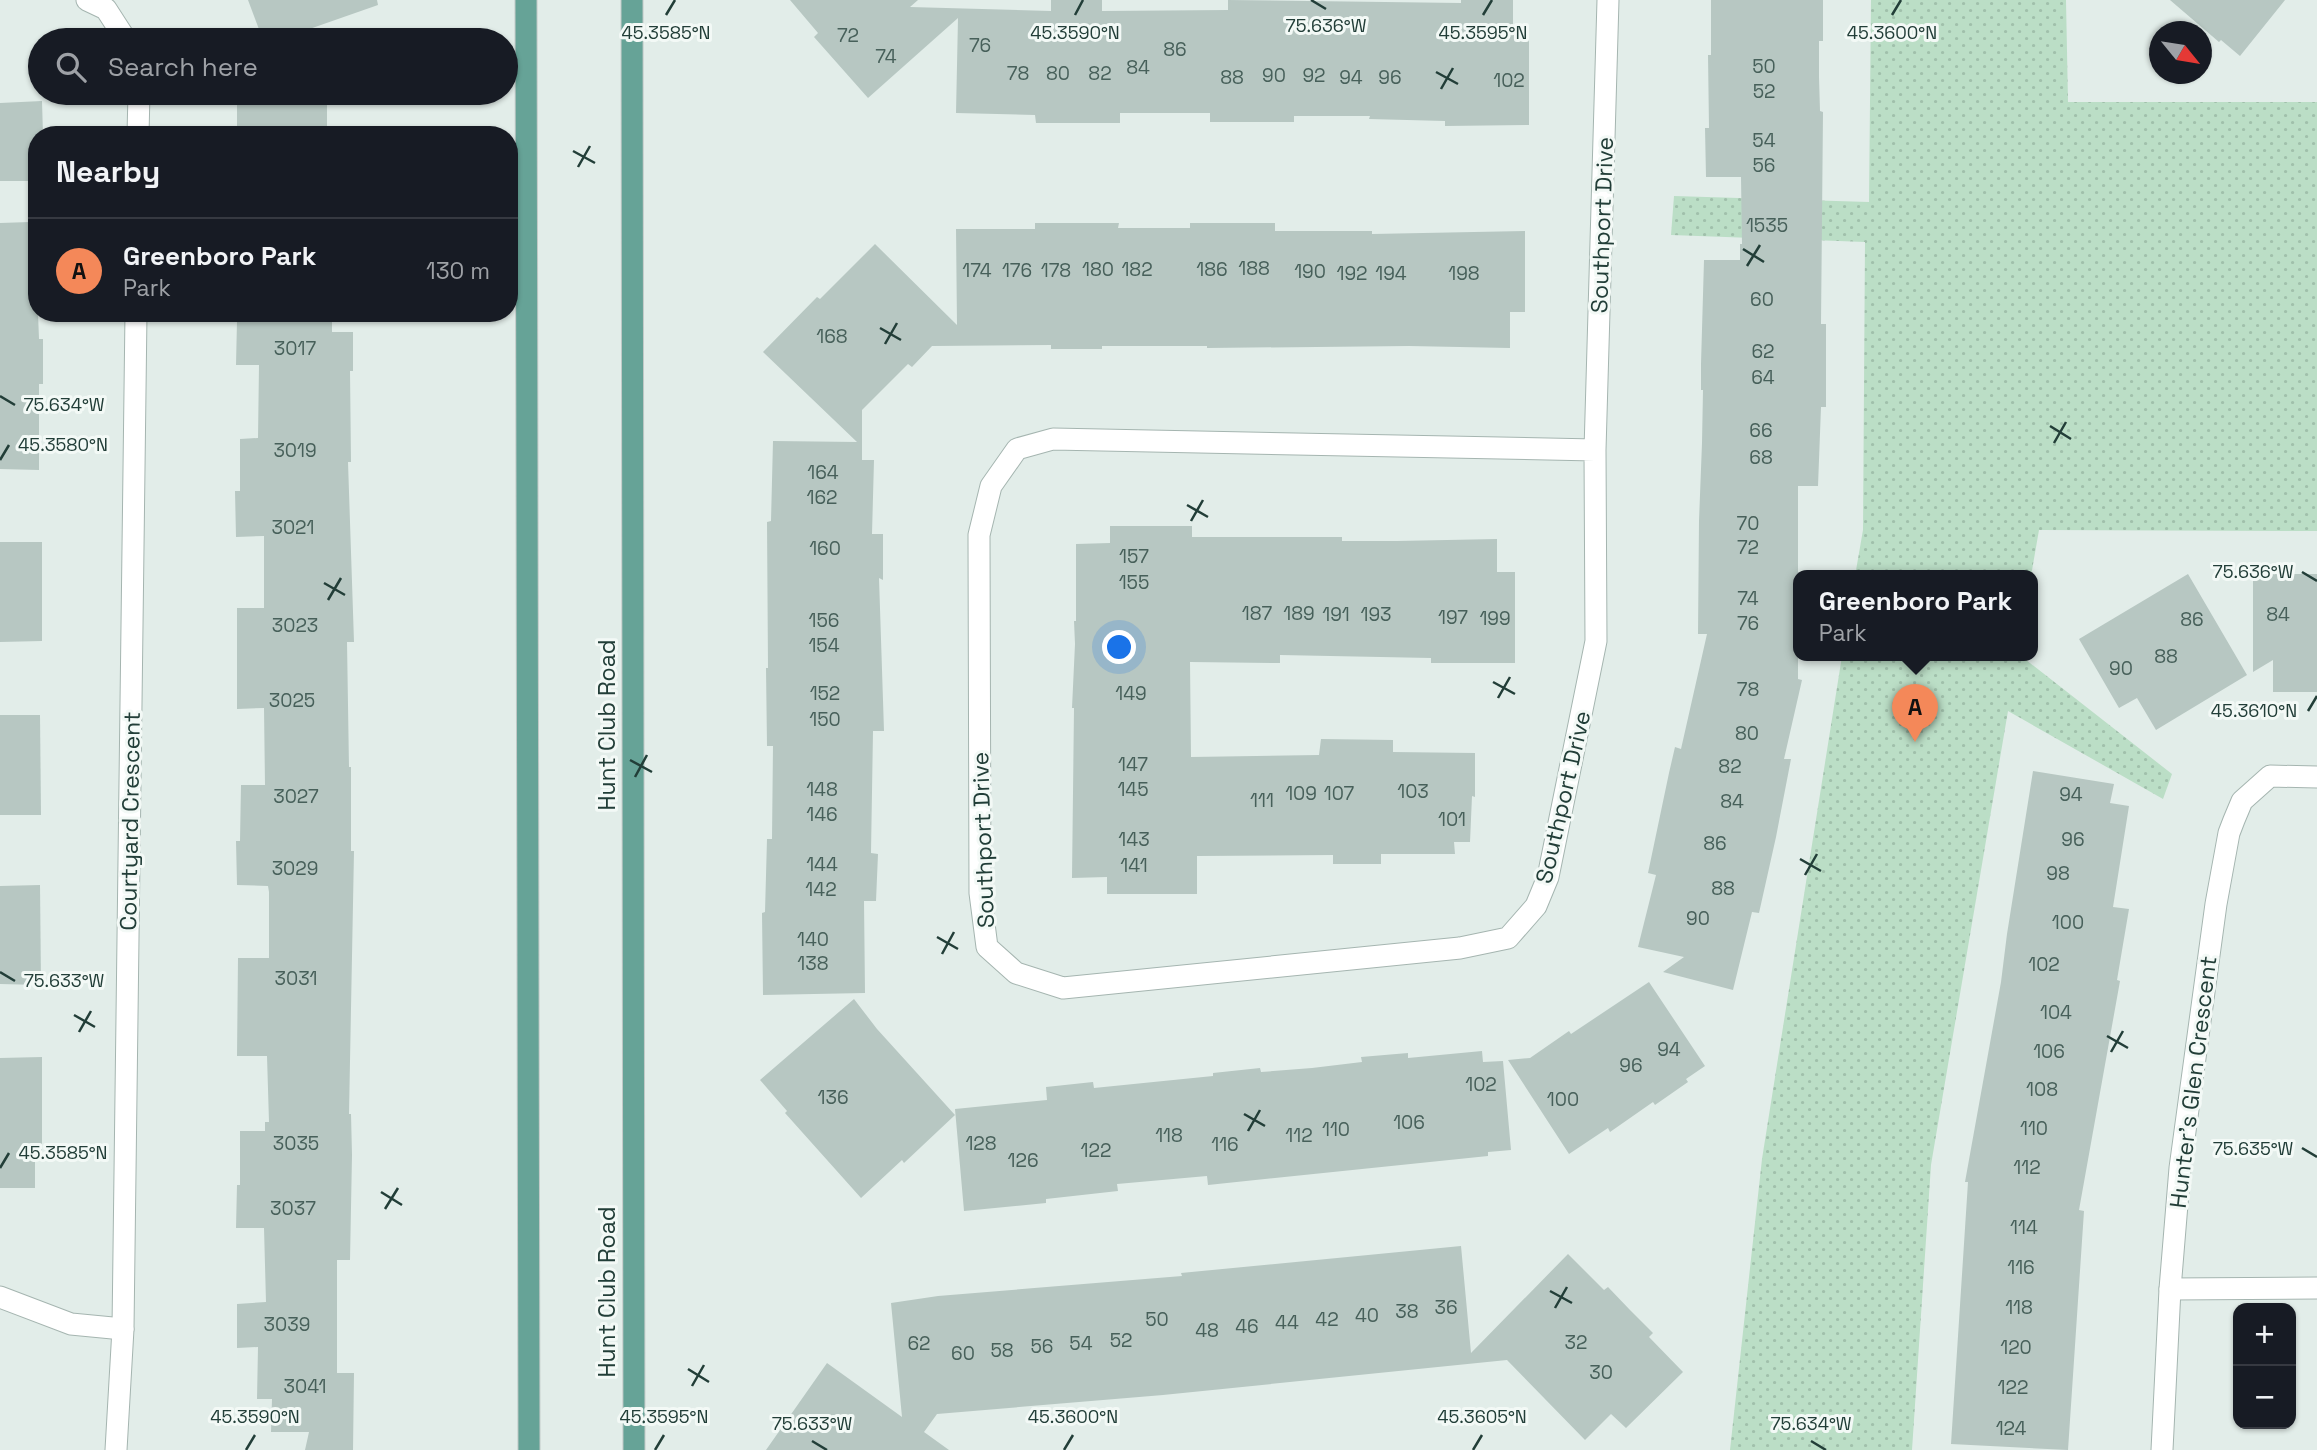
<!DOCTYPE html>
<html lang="en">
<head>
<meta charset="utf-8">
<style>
	:root { --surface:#171b24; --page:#242831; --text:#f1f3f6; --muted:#9ea1a6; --line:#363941; --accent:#f48859 }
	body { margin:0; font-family:"Space Grotesk",sans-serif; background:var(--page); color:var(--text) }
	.controls { position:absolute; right:21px; bottom:21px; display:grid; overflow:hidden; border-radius:14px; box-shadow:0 2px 5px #0004 }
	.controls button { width:63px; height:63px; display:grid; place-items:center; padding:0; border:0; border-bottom:2px solid var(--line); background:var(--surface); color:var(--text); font:35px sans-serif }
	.compass { position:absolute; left:2149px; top:21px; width:63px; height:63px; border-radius:50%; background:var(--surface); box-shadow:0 2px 5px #0004; rotate:120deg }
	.you { position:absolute; left:1120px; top:648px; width:24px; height:24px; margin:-18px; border:5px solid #fff; border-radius:50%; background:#1a73e8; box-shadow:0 0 0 10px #1a73e833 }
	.badge { display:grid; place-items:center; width:46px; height:46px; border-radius:50%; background:var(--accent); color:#111; font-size:23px; font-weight:700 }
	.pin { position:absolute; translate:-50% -58px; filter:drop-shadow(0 2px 4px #0008) }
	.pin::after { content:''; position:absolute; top:37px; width:24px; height:21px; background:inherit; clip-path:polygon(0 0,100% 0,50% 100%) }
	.popup { position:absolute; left:1793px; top:570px; width:245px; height:91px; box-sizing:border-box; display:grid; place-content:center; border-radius:14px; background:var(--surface); filter:drop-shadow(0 2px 5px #0005); font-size:23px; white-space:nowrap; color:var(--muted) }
	.popup b { font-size:26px; color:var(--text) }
	.popup::after { content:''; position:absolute; left:50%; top:100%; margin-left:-14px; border:14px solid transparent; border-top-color:var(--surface) }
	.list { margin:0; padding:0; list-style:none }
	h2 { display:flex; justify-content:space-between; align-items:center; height:91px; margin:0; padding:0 28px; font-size:30px }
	h2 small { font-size:23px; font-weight:400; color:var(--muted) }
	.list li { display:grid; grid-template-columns:46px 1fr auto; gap:21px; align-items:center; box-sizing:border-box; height:105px; padding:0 28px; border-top:2px solid var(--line) }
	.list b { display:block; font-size:26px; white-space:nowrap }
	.list p { margin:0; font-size:23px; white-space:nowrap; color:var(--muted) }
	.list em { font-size:23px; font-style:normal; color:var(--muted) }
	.icon { flex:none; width:38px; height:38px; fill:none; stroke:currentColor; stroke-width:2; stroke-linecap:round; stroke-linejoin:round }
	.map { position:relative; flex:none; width:2317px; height:1450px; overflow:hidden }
	.search { position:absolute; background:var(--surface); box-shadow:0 2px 5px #0004; left:28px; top:28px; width:490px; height:77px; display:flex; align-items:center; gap:18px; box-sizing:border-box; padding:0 24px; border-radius:38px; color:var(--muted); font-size:26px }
	.panel { position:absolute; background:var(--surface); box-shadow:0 2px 5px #0004; left:28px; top:126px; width:490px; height:196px; border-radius:28px }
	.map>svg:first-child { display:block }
	.grass { fill:url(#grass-dots) }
	.building { fill:#b7c7c2 }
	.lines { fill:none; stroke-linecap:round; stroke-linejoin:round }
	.minor-casing { stroke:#a5b5b0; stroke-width:23 }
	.primary-casing { stroke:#c1c9c7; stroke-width:23 }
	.minor { stroke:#fff; stroke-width:21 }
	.primary { stroke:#66a397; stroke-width:21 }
	.ticks { fill:none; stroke:#223e38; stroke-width:2.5 }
	.labels { text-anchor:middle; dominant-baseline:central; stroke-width:6; stroke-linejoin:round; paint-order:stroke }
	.number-label { font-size:19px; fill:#47605a }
	.street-label { font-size:23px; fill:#223e38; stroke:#f3f9f6 }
	.ticks-label { font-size:18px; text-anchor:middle; fill:#223e38; stroke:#f3f9f6; stroke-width:6; stroke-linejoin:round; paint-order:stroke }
</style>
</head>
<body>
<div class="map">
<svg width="2317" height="1450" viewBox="0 0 2317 1450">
	<defs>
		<pattern id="grass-dots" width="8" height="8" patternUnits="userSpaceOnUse" patternTransform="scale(1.75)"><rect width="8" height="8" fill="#bbdec6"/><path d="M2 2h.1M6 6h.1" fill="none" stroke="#a0c0ab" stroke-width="1.8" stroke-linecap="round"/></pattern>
	</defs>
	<rect width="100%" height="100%" fill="#e2ede9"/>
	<g class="grass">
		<path d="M1871,0h195l2,102h249v429l-278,-1 -8,46h-176l8,-46 2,-288 -194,-7 3,-39 195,6z"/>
		<path d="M1842,656h179l151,118 -9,25 -155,-88 -77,454 -19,285h-182l32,-291z"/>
	</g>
	<g class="building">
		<path d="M248,0h129l1,5 -100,35h-15z"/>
		<path d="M790,0h128l-8,7 141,4v-11h51v11l126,-1v-10l233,3v-3h52v35h16v90l-84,1v-5l-76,-2 1,-3h-76v6h-84v-9h-90v10h-84l-1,-8 -79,-2 2,-95 -90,80 -54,-61 4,-4z"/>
		<path d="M1711,0h112v41h-4v36l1,34 3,1 -2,212h5v83h-5l-3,79h-20v193l4,1 -18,79h7l-15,78 -17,76 -7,-1 -19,78 -70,-18 21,-15 -46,-10 18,-72 -8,-2 21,-100 6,-26 6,2 26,-115h-9l1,-113 3,-78 1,-53h-2v-26l3,-104h36v-16h2l-1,-67h-35l-1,-49h4l-1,-73h3z"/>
		<path d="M2170,0h115l-45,56 -19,-16 -2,2z"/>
		<path d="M237,93h90v35h-44v5l-46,-1z"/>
		<path d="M42,101l1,34h-6v46h-37v-78z"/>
		<path d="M30,222l2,66h5l2,51h4v45h-4v86l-39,-1v-246z"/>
		<path d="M1035,223h84l-1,5h72v-5h85v8h97v3l153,-3v81h-15v36l-101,-2 -202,2v-2h-105v3h-51v-4l-119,1 -20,21 -4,-3 -46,46v50h12l-2,74h11v46l-4,-2 5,153h-11l-2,122 7,1 -2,47h-12l1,92 -102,2 -1,-82 3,-1 2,-73h5l1,-93h-6l-1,-78h2l-1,-146 4,-1 2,-80 84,1 -94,-90 54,-55 3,2 55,-55 82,81 -1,-96h79z"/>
		<path d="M237,321l95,1v10h21v39h-3l1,91h-3l6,180h-7l2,125h2v84h3l-5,263h2l1,41 -2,105h-13v113h17l-1,77h-48l4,-18h-38l1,-33h-15l1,-52 -21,1v-44l29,-2 -2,-74h-28l1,-43h3v-54h25v-9h4l-2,-66h-30l1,-98h31v-66l-1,-6 -31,-1 -1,-44h4l1,-56h24l-1,-77 -27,1v-101h27v-72l-28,1 -1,-46h5v-52l18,-1 1,-73h-23z"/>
		<path d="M1110,526h82v11h150v4h55l100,-2v33h18v91h-84v-5l-151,-3v8l-90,-1 1,95 128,-2 2,-16 72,1v12l82,1v44l-3,-1 -2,46h-16l1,12h-74v10h-48v-9l-136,1v38h-90v-17l-35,1 2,-170h-2l3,-64 -1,-23h2v-77l34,-1z"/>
		<path d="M0,542h42v99l-42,1z"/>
		<path d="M2188,574l59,101 -91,55 -19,-32 -18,10 -40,-69z"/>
		<path d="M2253,574h64v118h-44v-32l-20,12z"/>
		<path d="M0,715h40l1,100h-41z"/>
		<path d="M2033,771l81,13 -4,19 19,3 -16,101 16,2 -12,71 3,1 -41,229 5,1 -16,239 -117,-6 17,-262h-3l36,-200 6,-48z"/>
		<path d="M40,885l1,100 -41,-1v-98z"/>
		<path d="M1649,982l56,84 -19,13 2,3 -33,23 -2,-3 -43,30 -2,-4 -39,26 -61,-94 22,-2 39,-27 2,3z"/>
		<path d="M854,999l23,30 78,86 -51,48 -2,-3 -41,38 -76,-85 2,-2 -27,-31z"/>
		<path d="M1482,1051l1,11 20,-1 8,89 -23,2v4l-280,29 -1,-9 -90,8 1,7 -72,8v4l-82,8 -9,-102 92,-9 -1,-13 47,-5 1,6 119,-12v-3l47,-5 1,4 51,-4 50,-6 -1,-5 47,-4v5z"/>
		<path d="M42,1057v100h-7v31h-35v-130z"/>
		<path d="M1461,1246l10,107 97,-99 36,36 4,-3 22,23 23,23 -4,4 34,35 -57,56 -15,-14 -26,26 -78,-80 -344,35 -226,19 -13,18 25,18h-183l61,-87 75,54 -11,-114 47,-7 244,-20 -1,-3z"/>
	</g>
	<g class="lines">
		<defs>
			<g id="minor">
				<path d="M87,0l19,9 20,31"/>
				<path d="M138,135l1,-42"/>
				<path d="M1595,450l-542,-11 -36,10 -26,37 -12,49 1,358 7,54 29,26 47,15 397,-40 48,-10 28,-32 12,-29 48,-236 -1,-191 13,-450"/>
				<path d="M2170,1289l147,-1"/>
				<path d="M0,1297l71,27 52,5"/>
				<path d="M116,1450l7,-121 13,-1016"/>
				<path d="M2162,1450l8,-161 10,-121 36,-264 13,-71 5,-13 8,-19 28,-25 47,1"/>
			</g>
			<g id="primary">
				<path d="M526,0l3,1450"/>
				<path d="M632,0l2,1450"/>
			</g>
		</defs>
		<use href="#minor" class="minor-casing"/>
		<use href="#primary" class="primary-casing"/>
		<use href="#minor" class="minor"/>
		<use href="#primary" class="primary"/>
	</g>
	<path class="ticks" d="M1311,0l15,9M666,15l9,-15M1075,15l8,-15M1483,15l9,-15M1892,15l9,-15M1436,72l22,12M1441,89l12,-21M573,151l22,12M578,167l12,-21M1743,249l21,13M1747,266l13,-21M880,328l21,12M885,344l12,-21M0,396l15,9M2050,426l21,13M2054,443l12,-21M0,460l9,-15M1187,505l21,12M1191,521l12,-21M2302,572l15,9M324,583l21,12M328,600l13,-22M1493,682l22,12M1498,698l12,-21M2308,711l9,-15M630,760l22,12M635,777l12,-22M1800,859l21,12M1805,875l12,-21M937,937l21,12M942,954l12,-22M0,972l15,9M74,1015l21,12M79,1032l12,-21M2107,1036l21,12M2111,1052l12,-21M1244,1114l21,12M1248,1131l12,-21M2302,1148l15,9M0,1168l9,-15M381,1192l21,13M385,1209l13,-21M1550,1291l22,12M1555,1308l12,-21M688,1369l21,13M692,1386l12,-21M812,1441l15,9M1811,1441l15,9M246,1450l9,-15M655,1450l9,-15M1064,1450l9,-15M1473,1450l9,-15"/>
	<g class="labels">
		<g class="number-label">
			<text x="848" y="35">72</text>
			<text x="980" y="45">76</text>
			<text x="1175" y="49">86</text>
			<text x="886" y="56">74</text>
			<text x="1764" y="66">50</text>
			<text x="1138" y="67">84</text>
			<text x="1018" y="73">78</text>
			<text x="1058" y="73">80</text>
			<text x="1100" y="73">82</text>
			<text x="1274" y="75">90</text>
			<text x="1314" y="75">92</text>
			<text x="1232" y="77">88</text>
			<text x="1351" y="77">94</text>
			<text x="1390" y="77">96</text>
			<text x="1509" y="80">102</text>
			<text x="1764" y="91">52</text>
			<text x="1764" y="140">54</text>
			<text x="1764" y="165">56</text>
			<text x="1767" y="225">1535</text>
			<text x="1254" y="268">188</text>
			<text x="1098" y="269">180</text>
			<text x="1137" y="269">182</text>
			<text x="1212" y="269">186</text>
			<text x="977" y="270">174</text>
			<text x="1017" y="270">176</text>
			<text x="1056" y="270">178</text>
			<text x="1310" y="271">190</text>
			<text x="1352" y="273">192</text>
			<text x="1391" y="273">194</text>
			<text x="1464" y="273">198</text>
			<text x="1762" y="299">60</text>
			<text x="832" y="336">168</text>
			<text x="295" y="348">3017</text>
			<text x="1763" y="351">62</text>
			<text x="1763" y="377">64</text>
			<text x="1761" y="430">66</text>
			<text x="295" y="450">3019</text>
			<text x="1761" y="457">68</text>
			<text x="823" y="472">164</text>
			<text x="822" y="497">162</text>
			<text x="1748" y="523">70</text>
			<text x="293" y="527">3021</text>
			<text x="1748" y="547">72</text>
			<text x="825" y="548">160</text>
			<text x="1134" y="556">157</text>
			<text x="1134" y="582">155</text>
			<text x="1748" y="598">74</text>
			<text x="1257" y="613">187</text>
			<text x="1299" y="613">189</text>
			<text x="1336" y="614">191</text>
			<text x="1376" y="614">193</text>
			<text x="2278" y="614">84</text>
			<text x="1453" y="617">197</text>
			<text x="1495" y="618">199</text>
			<text x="2192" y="619">86</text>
			<text x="824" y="620">156</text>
			<text x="1748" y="623">76</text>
			<text x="295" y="625">3023</text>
			<text x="824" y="645">154</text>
			<text x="2166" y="656">88</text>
			<text x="2121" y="668">90</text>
			<text x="1748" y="689">78</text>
			<text x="825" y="693">152</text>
			<text x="1131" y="693">149</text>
			<text x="292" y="700">3025</text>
			<text x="825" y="719">150</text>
			<text x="1747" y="733">80</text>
			<text x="1133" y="764">147</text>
			<text x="1730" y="766">82</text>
			<text x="822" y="789">148</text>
			<text x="1133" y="789">145</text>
			<text x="1413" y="791">103</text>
			<text x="1301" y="793">109</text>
			<text x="1339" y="793">107</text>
			<text x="2071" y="794">94</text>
			<text x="296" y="796">3027</text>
			<text x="1262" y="800">111</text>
			<text x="1732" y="801">84</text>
			<text x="822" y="814">146</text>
			<text x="1452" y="819">101</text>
			<text x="1134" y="839">143</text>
			<text x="2073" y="839">96</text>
			<text x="1715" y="843">86</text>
			<text x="822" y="864">144</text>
			<text x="1134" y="865">141</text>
			<text x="295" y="868">3029</text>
			<text x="2058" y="873">98</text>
			<text x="1723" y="888">88</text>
			<text x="821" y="889">142</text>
			<text x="1698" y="918">90</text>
			<text x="2068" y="922">100</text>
			<text x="813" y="939">140</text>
			<text x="813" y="963">138</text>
			<text x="2044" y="964">102</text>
			<text x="296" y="978">3031</text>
			<text x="2056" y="1012">104</text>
			<text x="1669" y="1049">94</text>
			<text x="2049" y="1051">106</text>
			<text x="1631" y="1065">96</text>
			<text x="1481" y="1084">102</text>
			<text x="2042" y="1089">108</text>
			<text x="833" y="1097">136</text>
			<text x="1563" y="1099">100</text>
			<text x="1409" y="1122">106</text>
			<text x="2034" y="1128">110</text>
			<text x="1336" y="1129">110</text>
			<text x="1169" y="1135">118</text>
			<text x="1299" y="1135">112</text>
			<text x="296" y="1143">3035</text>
			<text x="981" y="1143">128</text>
			<text x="1225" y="1144">116</text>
			<text x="1096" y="1150">122</text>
			<text x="1023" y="1160">126</text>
			<text x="2027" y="1167">112</text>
			<text x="293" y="1208">3037</text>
			<text x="2024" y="1227">114</text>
			<text x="2021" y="1267">116</text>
			<text x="1446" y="1307">36</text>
			<text x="2019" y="1307">118</text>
			<text x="1407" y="1311">38</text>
			<text x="1367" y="1315">40</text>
			<text x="1157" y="1319">50</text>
			<text x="1327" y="1319">42</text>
			<text x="1287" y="1322">44</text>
			<text x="287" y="1324">3039</text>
			<text x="1247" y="1326">46</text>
			<text x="1207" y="1330">48</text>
			<text x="1121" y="1340">52</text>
			<text x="1576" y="1342">32</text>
			<text x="919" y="1343">62</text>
			<text x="1081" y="1343">54</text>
			<text x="1042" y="1346">56</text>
			<text x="2016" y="1347">120</text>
			<text x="1002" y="1350">58</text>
			<text x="963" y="1353">60</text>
			<text x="1601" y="1372">30</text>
			<text x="305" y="1386">3041</text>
			<text x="2013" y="1387">122</text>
			<text x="2011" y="1428">124</text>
		</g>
		<g class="street-label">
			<text transform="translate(1602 225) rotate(-88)">Southport Drive</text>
			<text transform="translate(607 725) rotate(-90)">Hunt Club Road</text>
			<text transform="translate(1563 797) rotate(-77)">Southport Drive</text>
			<text transform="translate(130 821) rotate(-89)">Courtyard Crescent</text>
			<text transform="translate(983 840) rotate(-92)">Southport Drive</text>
			<text transform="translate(2193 1082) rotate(-83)">Hunter's Glen Crescent</text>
			<text transform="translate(607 1292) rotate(-90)">Hunt Club Road</text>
		</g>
	</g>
	<g class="ticks-label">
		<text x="1326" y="32">75.636°W</text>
		<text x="666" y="39">45.3585°N</text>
		<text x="1075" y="39">45.3590°N</text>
		<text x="1483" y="39">45.3595°N</text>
		<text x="1892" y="39">45.3600°N</text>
		<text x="64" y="411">75.634°W</text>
		<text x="63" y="451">45.3580°N</text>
		<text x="2253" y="578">75.636°W</text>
		<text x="2254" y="717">45.3610°N</text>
		<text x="64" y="987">75.633°W</text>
		<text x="2253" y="1155">75.635°W</text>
		<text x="63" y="1159">45.3585°N</text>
		<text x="255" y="1423">45.3590°N</text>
		<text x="664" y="1423">45.3595°N</text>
		<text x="1073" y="1423">45.3600°N</text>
		<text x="1482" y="1423">45.3605°N</text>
		<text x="812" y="1430">75.633°W</text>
		<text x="1811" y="1430">75.634°W</text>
	</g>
</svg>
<div class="controls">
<button>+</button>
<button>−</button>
</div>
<svg class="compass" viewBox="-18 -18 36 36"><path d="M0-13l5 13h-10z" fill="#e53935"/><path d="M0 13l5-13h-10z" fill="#9ea1a6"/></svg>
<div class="you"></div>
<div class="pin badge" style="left:1915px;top:742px">A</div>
<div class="popup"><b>Greenboro Park</b>Park</div>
<div class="search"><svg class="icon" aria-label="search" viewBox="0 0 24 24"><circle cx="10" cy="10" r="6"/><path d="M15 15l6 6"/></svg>Search here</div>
<section class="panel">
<h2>Nearby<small></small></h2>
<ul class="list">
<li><span class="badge">A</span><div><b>Greenboro Park</b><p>Park</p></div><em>130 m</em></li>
</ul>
</section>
</div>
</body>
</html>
